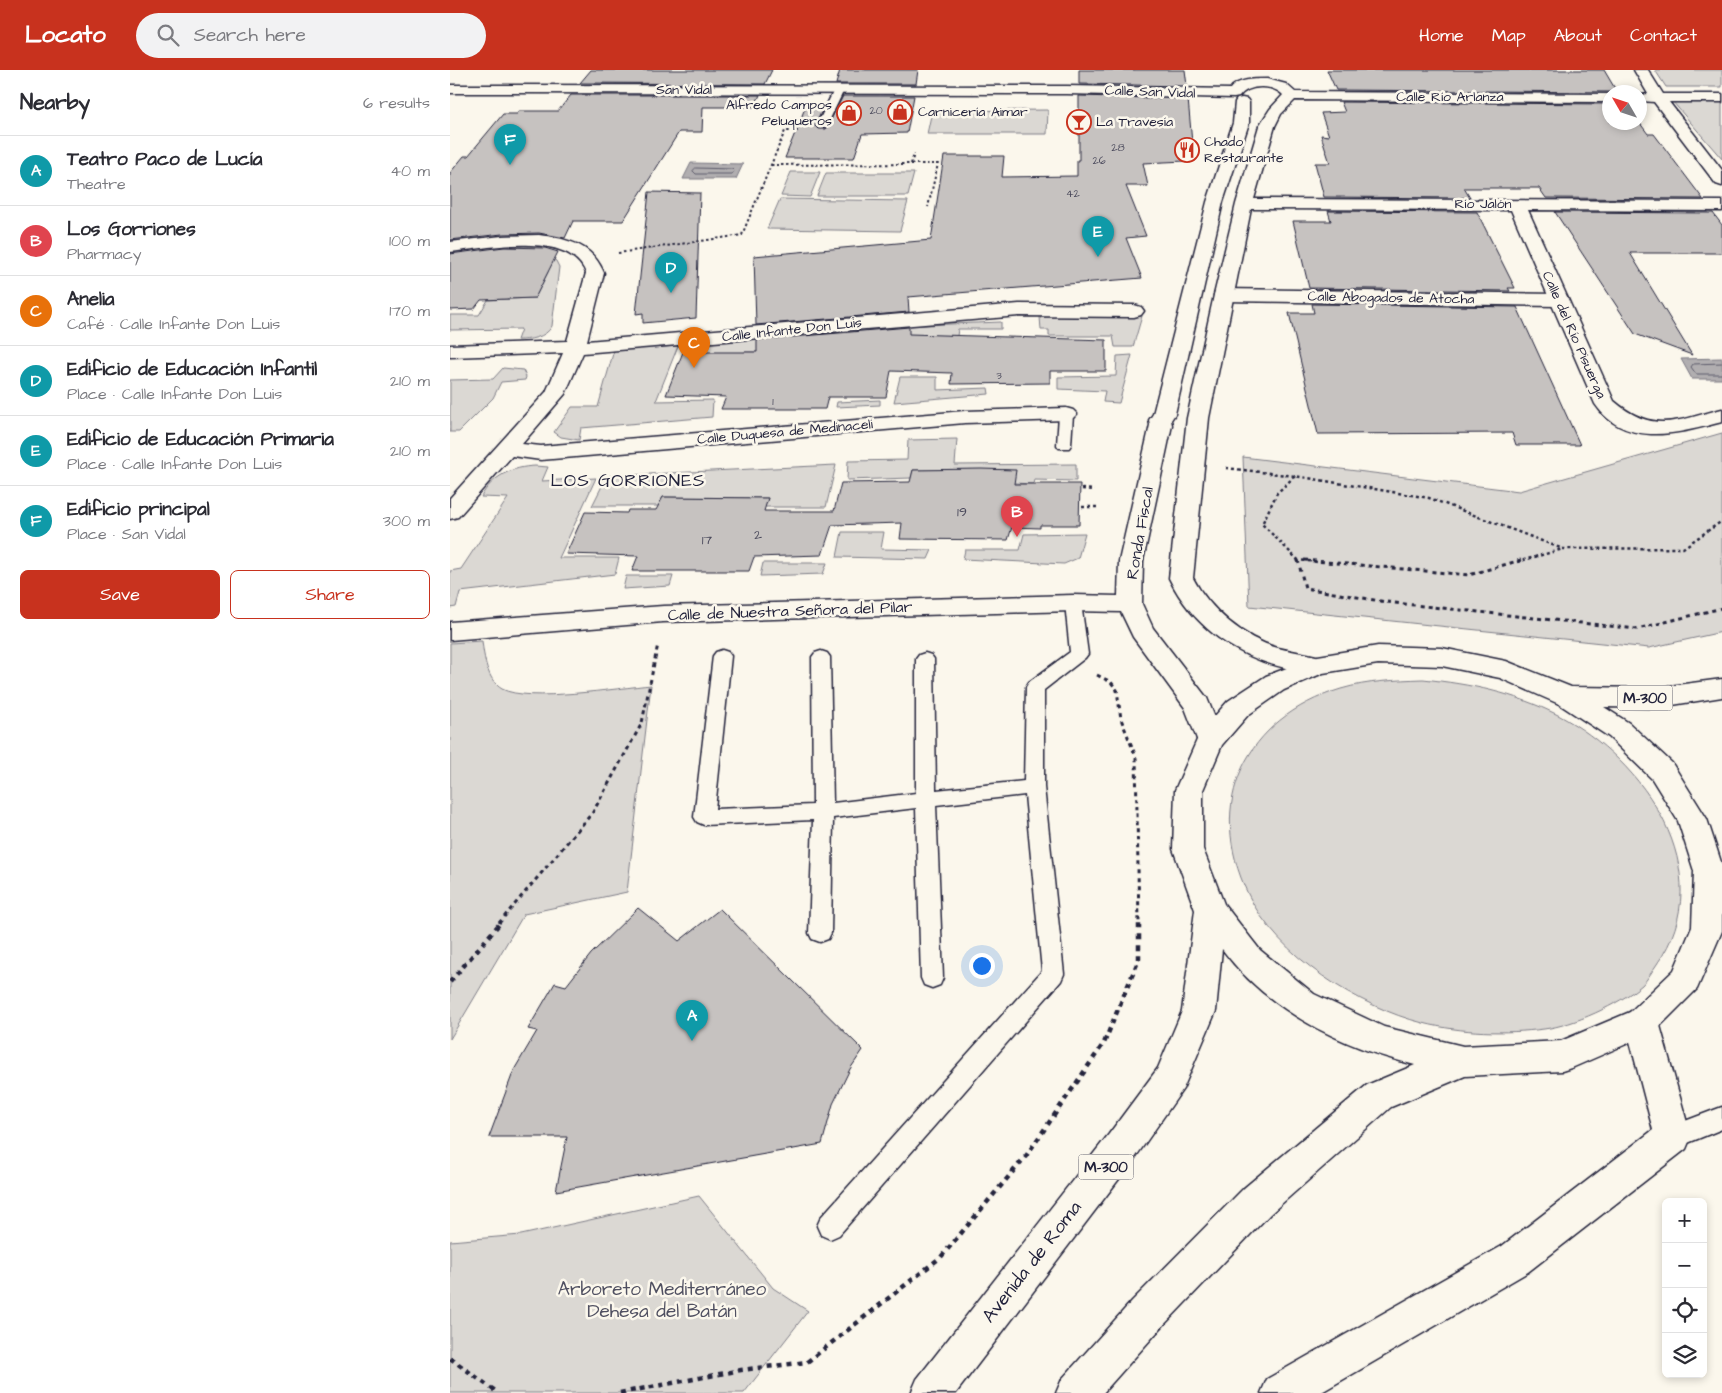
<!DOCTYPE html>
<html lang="en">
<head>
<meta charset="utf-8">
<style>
	:root { --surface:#fff; --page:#f2f2f3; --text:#2b2b33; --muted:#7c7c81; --line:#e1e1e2; --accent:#c8321e }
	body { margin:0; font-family:"Architects Daughter",sans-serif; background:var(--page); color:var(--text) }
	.controls { position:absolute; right:15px; bottom:15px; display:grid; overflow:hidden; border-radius:8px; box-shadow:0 2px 8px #0003 }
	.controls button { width:45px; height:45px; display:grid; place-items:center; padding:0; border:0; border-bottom:1px solid var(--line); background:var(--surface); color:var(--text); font:25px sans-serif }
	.compass { position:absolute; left:1152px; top:15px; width:45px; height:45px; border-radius:50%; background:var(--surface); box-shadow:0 2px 8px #0003; rotate:309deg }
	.you { position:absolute; left:531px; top:895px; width:18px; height:18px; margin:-12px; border:4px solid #fff; border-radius:50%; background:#1a73e8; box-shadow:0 0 0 8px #1a73e833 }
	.badge { display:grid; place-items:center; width:32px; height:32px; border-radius:50%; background:var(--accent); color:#fff; font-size:16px; font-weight:700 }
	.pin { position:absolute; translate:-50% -41px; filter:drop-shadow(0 1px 2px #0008) }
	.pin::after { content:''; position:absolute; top:26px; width:18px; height:15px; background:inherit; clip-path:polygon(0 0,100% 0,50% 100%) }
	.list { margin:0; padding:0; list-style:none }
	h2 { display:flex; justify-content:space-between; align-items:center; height:65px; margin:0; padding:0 20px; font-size:21px }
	h2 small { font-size:16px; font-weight:400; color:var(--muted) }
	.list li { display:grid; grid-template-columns:32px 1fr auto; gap:15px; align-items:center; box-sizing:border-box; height:70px; padding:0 20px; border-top:1px solid var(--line) }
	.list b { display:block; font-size:19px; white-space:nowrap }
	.list p { margin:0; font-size:16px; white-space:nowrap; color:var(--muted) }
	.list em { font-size:16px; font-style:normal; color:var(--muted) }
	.actions { display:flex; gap:10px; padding:15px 20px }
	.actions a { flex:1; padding:11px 0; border:1px solid var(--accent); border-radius:8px; text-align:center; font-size:18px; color:var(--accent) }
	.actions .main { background:var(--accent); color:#fff }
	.icon { flex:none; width:28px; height:28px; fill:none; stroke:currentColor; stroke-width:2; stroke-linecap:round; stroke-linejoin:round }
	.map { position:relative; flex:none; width:1272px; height:1323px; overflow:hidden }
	header { display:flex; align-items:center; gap:30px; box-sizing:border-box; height:70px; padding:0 25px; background:var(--accent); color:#fff }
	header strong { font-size:24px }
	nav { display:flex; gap:28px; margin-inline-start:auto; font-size:18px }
	.search { width:350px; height:45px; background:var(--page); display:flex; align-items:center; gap:12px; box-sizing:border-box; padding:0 18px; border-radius:28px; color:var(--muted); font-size:19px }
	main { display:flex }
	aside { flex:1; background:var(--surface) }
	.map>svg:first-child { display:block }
	.green { fill:#dbd8d3; stroke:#7e7d87 }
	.water { fill:#b1aeb0; stroke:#787681 }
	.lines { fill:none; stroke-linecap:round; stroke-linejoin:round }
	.shore { stroke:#5b5a6a; stroke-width:1 }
	.building { fill:#c6c2c0; stroke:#22223b }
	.service-casing { stroke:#22223b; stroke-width:3 }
	.pedestrian-casing { stroke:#22223b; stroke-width:3 }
	.minor-casing { stroke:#22223b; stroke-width:3 }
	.primary-casing { stroke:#22223b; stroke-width:3 }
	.path-far3 { stroke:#22223b; stroke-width:2; stroke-dasharray:2.5 2.5; stroke-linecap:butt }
	.path-far2 { stroke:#22223b; stroke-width:2.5; stroke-dasharray:3 3; stroke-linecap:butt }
	.path-far1 { stroke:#22223b; stroke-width:3; stroke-dasharray:4 4; stroke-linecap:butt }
	.path { stroke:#22223b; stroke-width:4.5; stroke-dasharray:5 5; stroke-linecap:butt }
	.service { fill:#fbf7ec; fill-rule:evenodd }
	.pedestrian { fill:#fbf7ec; fill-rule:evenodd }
	.minor { fill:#fbf7ec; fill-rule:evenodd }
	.primary { fill:#fbf7ec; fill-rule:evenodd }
	.labels { text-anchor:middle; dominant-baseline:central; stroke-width:5; stroke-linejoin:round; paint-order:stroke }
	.far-number-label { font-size:11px; fill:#4b4a5c }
	.far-street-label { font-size:14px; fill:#22223b; stroke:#fbf7ec }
	.far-poi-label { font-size:14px; fill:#22223b; stroke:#fbf7ec; text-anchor:start }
	.number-label { font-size:14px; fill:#4b4a5c }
	.shield { fill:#fbf7ec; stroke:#636270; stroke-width:1 }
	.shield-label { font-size:15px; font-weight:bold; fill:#22223b }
	.street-label { font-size:16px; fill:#22223b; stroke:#fbf7ec }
	.neighbourhood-label { font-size:18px; letter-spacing:1px; fill:#22223b; stroke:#fbf7ec }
	.near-street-label { font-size:19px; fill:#22223b; stroke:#fbf7ec }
	.near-park-label { font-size:19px; fill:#505061; stroke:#fbf7ec }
</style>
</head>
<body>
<header>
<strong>Locato</strong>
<div class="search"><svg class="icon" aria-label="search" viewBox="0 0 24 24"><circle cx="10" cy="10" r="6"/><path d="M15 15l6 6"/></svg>Search here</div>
<nav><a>Home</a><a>Map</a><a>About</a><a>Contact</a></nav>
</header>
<main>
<aside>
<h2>Nearby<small>6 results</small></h2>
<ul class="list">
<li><span class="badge" style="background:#0f9aa8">A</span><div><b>Teatro Paco de Lucía</b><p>Theatre</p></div><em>40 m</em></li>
<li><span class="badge" style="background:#e0444e">B</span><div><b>Los Gorriones</b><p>Pharmacy</p></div><em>100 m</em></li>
<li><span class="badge" style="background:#e8710a">C</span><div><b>Anelia</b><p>Café · Calle Infante Don Luis</p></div><em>170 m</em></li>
<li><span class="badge" style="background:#0f9aa8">D</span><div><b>Edificio de Educación Infantil</b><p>Place · Calle Infante Don Luis</p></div><em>210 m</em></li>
<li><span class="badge" style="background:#0f9aa8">E</span><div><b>Edificio de Educación Primaria</b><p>Place · Calle Infante Don Luis</p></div><em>210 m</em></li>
<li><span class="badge" style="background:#0f9aa8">F</span><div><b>Edificio principal</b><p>Place · San Vidal</p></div><em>300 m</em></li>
</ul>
<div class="actions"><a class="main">Save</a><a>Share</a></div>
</aside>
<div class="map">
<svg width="1272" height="1323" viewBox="0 0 1272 1323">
	<rect width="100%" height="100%" fill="#fbf7ec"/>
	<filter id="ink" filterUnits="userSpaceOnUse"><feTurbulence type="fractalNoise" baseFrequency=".02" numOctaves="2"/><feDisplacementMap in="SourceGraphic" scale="10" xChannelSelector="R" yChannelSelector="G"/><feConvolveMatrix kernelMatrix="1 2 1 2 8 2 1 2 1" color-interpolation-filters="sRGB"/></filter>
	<g filter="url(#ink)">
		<g class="green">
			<path d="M1205,0h67v17h-56z"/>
			<path d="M1222,31l50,1v57z"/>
			<path d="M598,40l-1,24h-120l5,-23z"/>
			<path d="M341,102h29l-10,25 -29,-1z"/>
			<path d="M376,103h88l-6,23h-91z"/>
			<path d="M330,129l128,2 -8,30 -133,-2z"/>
			<path d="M100,187l6,4 3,6 -7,59c-6,12 -23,14 -35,14l4,-11 -71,1v-15h29l9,-15 47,-2 13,-26z"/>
			<path d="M674,245l18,1 -9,31h-18l-2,-11h-64v-6h-8l-1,-13z"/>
			<path d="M551,252v7h-43l-1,7 -59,1 3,-11z"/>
			<path d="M443,256l-4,34 -52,-8h-93l-3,6 -58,1 4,-14z"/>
			<path d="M228,276l-22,55 57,-1 -1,17 -131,11 -2,12 -18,-3 -7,-5 18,-25h26l16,-57z"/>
			<path d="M682,285l-13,48 -16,-1 2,-11 -47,-2v-12l58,-1 1,-20z"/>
			<path d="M53,298l20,2 3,7 -1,3 -24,2 -8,16 -34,34h-9v-52l43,-1z"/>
			<path d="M450,307h37v13l51,-2 1,6 -95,8z"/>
			<path d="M430,330v5l-44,2 1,-5z"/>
			<path d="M1272,363v199l-73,16 -400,-42 -6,-149 276,34z"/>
			<path d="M507,369l-2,26 121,-1v17l-42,-1 -1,4 -19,-1 -66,-13h-35l-2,8 -64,2 1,-19 59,-1 1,-20z"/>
			<path d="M386,395l-10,42h-61l3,-9 -105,-1 -5,9h-66l15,-30z"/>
			<path d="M85,396l13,1 -6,14 54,-3 -37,80h60l-4,16 -155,18 -4,15 -6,1v-37l11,-2 47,-71 -27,-1c11,-21 31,-30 54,-31z"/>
			<path d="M392,462h42l-3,17 51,1 -4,9 -91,-2z"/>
			<path d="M635,463l-7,25 -14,6 -101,-5 2,-9h55l4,-16z"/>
			<path d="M313,493h64l-4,11 -63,2z"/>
			<path d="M176,506h47l-3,10 -47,3z"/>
			<path d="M32,571c2,16 5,39 20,48 26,14 116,-1 149,-4l-24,207 -103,22 -74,125v-396z"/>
			<path d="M973,609c48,5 91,14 135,36 86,45 164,157 99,249 -5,7 -9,15 -15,21 -24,20 -68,40 -98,44 -39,5 -82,4 -121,-6 -64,-16 -146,-67 -175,-129 -44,-91 -3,-176 93,-205 27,-8 55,-9 82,-10z"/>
			<path d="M249,1126l74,92 35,23 -64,82h-294v-152l71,-6z"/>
		</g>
		<g class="water">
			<path d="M241,93l52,1 -7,15h-53z"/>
			<path d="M1272,288v21h-30l-11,-20z"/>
		</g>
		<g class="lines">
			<g class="shore">
				<path d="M246,98l36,1 2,2 -2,3h-36l-3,-3z"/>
				<path d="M1272,293l-29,1 -2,3 5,7h26"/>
			</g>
		</g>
		<g class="building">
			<path d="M141,0h181l-7,14 -185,-1z"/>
			<path d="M390,0h78l-2,14h-80z"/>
			<path d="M629,0h106l2,16 -108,-2z"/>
			<path d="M877,0h277l13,22 -281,-2z"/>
			<path d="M121,25h189l-6,12h-51l-1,25h-23l-56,89h-50l-8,17 -26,-5 -37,1 -52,6v-67l14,-17h4l35,-42h14l2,-3h39z"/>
			<path d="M393,26h71l-7,37 -45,1 -8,24h-69l20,-50h18l-8,18 3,3h8z"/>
			<path d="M629,26l109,3 5,55 -6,1 -2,6 -42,2 5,23h-22l20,50 -20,2 16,40 -234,19 1,15 -153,13 -2,-69 177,-16 13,-84h60l-2,21 75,-1v-16h2z"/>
			<path d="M891,32l269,2v18h29l9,12h6l49,65 -157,-1 -7,-10h-75l6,10 -146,-1 -9,-34h15l-9,-28 8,1 -8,-23 24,-1z"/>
			<path d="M199,122l51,1 -4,125 -53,5v-10l-7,1z"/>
			<path d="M878,141l149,1 38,76h-7l2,3 -201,-3 -16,-67h38z"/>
			<path d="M1105,142l158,1 9,12v28h-92l62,102 -57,-21z"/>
			<path d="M54,177l41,1 13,4 -23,46 -54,2 -7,9 -24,1v-56z"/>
			<path d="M862,234l205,3 63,138h-64l-4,-12 -194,1 -29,-121h25z"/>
			<path d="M459,257v7l197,6v31h-56v12l-99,1 1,-11 -61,-2 -5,26h-58l-3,12h-104l5,-12 -60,-2 17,-43h74v-12z"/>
			<path d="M531,399l35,1 -2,14h66l-1,41h-39v3l-28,-1 -4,13 -108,-1 2,-16 -70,2 -10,30 -68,2 -5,14h-117l6,-15 -72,-2 19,-42 42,1 1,-3h28l7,-13 105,1 -4,13h70l7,-28 69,-1 3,-12z"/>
			<path d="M188,838l41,33 41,-32 143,141 -13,19 -17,35 -11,40 -266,47 11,-54h-78l25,-67 23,-39 -9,-2 27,-46 11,3 25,-32z"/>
		</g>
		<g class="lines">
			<defs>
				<g id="service">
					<path d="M389,17l5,3 -18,37h-8l-1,-2 17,-35z"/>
					<path d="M616,340l5,1 2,3 -2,31 -2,3h-10l-2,-3 2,-31 2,-3z"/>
					<path d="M623,527l6,2 2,4 7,51 -3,4 -41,32v97l20,187 -3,7 -222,254 -9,4 -9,-4 -4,-9 4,-9 221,-246 -17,-176 -89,10 7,173 -3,7 -8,3 -8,-3 -3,-7 -5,-170 -83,10 -2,115 -3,6 -8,3 -8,-3 -3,-6 4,-113 -109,5 -7,-3 -3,-5 19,-161 3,-4 6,-2 6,2 3,4 -16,153 98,-4 -1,-148 3,-4 6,-2 6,2 3,4 3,146 83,-10v-134l3,-4 6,-2 6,2 3,4 2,131 88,-9 2,-94 3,-5 41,-30 -5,-49 2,-4z"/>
					<path d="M1272,1037v22l-49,20 -9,-4 -3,-8 3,-8z"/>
				</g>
				<path id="pedestrian" d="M773,219l336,5 7,2 2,4 -2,4 -7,2 -336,-5 -7,-2 -2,-4 2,-4z"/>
				<g id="minor">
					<path d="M1184,0h14l15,24h59v8h-53l53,68v16l-6,-2 -62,-82 -13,-1v-6l7,-1z"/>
					<path d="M817,9l19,5 9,8 315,2v8l-315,-2 -14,14 -6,12 -21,73 468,2v10l-194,-1 86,191c40,34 63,19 108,8v13c-43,11 -97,27 -127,-18l-84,-194 -260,-1 -42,209 -16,160c16,31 51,61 85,70 16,4 33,6 49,11l4,6 -4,6c-12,4 -24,0 -37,-2 -53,-11 -97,-42 -121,-91l18,-160 27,-123 22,-91 23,-78 11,-17 13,-14c-11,-11 -35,-11 -44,2l-5,1 -167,-4 -617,-1v-8l617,1 163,3c7,-10 25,-10 37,-10z"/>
					<path d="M792,28l5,1 2,3v21l-26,79 -48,212 -4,6 1,5 -29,136 -1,43 11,24 54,70 17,42 -4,7 -10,3 -10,-3 -15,-39 -52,-71 -12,-25 -48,-1 -410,11 -213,18v-18l213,-16 410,-11 45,1 1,-35 31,-136 -1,-5 4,-6 54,-212 26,-79 2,-21 2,-3z"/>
					<path d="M89,165c29,4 53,9 65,38l-17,68 432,-37 115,1 7,2 3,4 -3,4 -7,2 -115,-1 -436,37 -18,41 -43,50 19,2 424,-35 101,-3 7,2 4,4 -4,4 -7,2 -101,3 -424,37 -29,-4 -54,61 -8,2v-21l96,-106 17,-39 -113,4v-12l117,-4 19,-68c-17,-43 -100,-25 -136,-21v-10l52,-6z"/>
					<path d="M1192,937l12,5 5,10 32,115 -5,12 -158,123 -208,121h-59l6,-14 235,-133 151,-116 -28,-108 5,-10z"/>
				</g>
				<path id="primary" d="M928,576l64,2 64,13 65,26 83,1 68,-9v18l-68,11 -50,-1 25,16 43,40 35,56 15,46v66l-25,58 -43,43 -80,35 -12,4 -97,5 -74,31 -121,107 -110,115 -57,64h-47l6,-14 70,-78 112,-113 123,-103 48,-20c-73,-18 -147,-54 -193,-116l-6,62 -33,78 -48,69 -179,235h-45l6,-14 192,-245 49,-66 24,-57 13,-101 -22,-61 2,-59 25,-57 28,-32 38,-25 52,-20zM928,594l64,2 58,12 59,26 50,33 43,42 26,42 16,50 -2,56 -18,43 -44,42 -69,29 -98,5 -79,-19 -70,-33 -54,-44 -36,-46 -21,-55v-59l19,-45 26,-30 36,-25 39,-17z"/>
			</defs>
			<use href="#service" class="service-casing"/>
			<use href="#pedestrian" class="pedestrian-casing"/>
			<use href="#minor" class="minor-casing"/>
			<use href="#primary" class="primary-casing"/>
			<g class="path-far3">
				<path d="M461,94h27l-10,43"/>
				<path d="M321,95l140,-1 3,-10"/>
				<path d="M168,183l124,-18 43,-104h13"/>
			</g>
			<g class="path-far2">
				<path d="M776,398l69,8 134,22 134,51 120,-1 39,-27"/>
				<path d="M845,406l-18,17 -15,31 36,36"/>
				<path d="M632,419l12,1"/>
				<path d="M632,437h15"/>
				<path d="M848,492v-2l20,2"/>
				<path d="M1067,492l46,-13"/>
			</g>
			<g class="path-far1">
				<path d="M848,490l7,28 81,14 251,27 85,-21"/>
				<path d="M854,490l165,15 52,-15"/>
				<path d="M647,605l14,7 6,8 4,29 15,38 3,166"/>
				<path d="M49,853l94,-111 49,-89 16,-79"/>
			</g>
			<g class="path">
				<path d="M0,912l51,-60"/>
				<path d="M0,1288l48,35"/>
				<path d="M170,1323l121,-23 66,-8 134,-105 85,-101 78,-113 35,-84v-37"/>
			</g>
			<use href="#service" class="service"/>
			<use href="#pedestrian" class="pedestrian"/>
			<use href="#minor" class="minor"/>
			<use href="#primary" class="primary"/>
		</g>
	</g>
	<defs>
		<symbol id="shop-ring" viewBox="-11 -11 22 22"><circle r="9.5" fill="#fbf7ec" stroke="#c8321e" stroke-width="1.5"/><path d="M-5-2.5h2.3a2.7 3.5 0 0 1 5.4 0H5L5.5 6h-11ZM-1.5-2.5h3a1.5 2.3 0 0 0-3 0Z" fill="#c8321e"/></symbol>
		<symbol id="bar-ring" viewBox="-11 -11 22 22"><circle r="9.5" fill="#fbf7ec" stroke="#c8321e" stroke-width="1.5"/><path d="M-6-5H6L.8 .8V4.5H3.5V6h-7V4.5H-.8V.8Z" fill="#c8321e"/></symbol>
		<symbol id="restaurant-ring" viewBox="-11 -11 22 22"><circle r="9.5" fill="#fbf7ec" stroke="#c8321e" stroke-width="1.5"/><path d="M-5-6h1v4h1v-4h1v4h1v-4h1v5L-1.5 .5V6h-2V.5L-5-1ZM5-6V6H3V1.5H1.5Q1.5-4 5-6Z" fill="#c8321e"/></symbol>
	</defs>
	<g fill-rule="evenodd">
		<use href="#shop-ring" x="436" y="28" width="28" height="28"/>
		<use href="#shop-ring" x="385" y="29" width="28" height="28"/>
		<use href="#bar-ring" x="615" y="38" width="28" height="28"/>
		<use href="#restaurant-ring" x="723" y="66" width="28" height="28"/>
	</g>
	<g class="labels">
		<g class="far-number-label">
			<text x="426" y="40">20</text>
			<text x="668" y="77">28</text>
			<text x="649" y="90">26</text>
			<text x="623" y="123">42</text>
			<text x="549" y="305">3</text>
			<text x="323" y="331">1</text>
		</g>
		<g class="far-street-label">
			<text x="234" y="20">San Vidal</text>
			<text transform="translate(700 22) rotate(2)">Calle San Vidal</text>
			<text x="1000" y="27">Calle Río Arlanza</text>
			<text x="1033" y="134">Río Jalón</text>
			<text transform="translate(941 228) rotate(1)">Calle Abogados de Atocha</text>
			<text transform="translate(342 260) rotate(-6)">Calle Infante Don Luis</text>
			<text transform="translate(1124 265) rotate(66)">Calle del Río Pisuerga</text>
			<text transform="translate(335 362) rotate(-5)">Calle Duquesa de Medinaceli</text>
		</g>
		<g class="far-poi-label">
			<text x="382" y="35" text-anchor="end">Alfredo Campos<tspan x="382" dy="16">Peluqueros</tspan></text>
			<text x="468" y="42">Carnicería Aimar</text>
			<text x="646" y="52">La Travesía</text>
			<text x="754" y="72">Chado<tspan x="754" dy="16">Restaurante</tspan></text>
		</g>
		<g class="number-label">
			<text x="512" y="442">19</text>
			<text x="308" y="465">2</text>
			<text x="257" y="470">17</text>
		</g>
		<g class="shield">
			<rect x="1167.5" y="615.5" width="55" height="25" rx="4"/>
			<rect x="628.5" y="1084.5" width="55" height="25" rx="4"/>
		</g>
		<g class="shield-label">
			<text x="1195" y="628">M-300</text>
			<text x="656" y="1097">M-300</text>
		</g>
		<g class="street-label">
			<text transform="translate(690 463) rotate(-80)">Ronda Fiscal</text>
			<text transform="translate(340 541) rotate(-2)">Calle de Nuestra Señora del Pilar</text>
		</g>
		<g class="neighbourhood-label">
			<text x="178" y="410">LOS GORRIONES</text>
		</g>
		<g class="near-street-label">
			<text transform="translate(582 1192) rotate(-52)">Avenida de Roma</text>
		</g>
		<g class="near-park-label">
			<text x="212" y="1219">Arboreto Mediterráneo<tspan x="212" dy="22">Dehesa del Batán</tspan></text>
		</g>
	</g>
</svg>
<div class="controls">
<button>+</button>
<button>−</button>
<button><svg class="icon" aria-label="locate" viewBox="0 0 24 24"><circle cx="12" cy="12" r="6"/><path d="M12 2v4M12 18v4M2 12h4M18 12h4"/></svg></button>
<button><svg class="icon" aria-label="layers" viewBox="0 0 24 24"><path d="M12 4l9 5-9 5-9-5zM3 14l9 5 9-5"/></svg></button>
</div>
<svg class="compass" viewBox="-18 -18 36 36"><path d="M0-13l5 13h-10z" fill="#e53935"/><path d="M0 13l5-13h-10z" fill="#7c7c81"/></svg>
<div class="you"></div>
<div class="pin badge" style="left:242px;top:971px;background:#0f9aa8">A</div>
<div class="pin badge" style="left:567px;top:467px;background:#e0444e">B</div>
<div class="pin badge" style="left:244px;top:298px;background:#e8710a">C</div>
<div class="pin badge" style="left:221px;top:223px;background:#0f9aa8">D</div>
<div class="pin badge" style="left:648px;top:187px;background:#0f9aa8">E</div>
<div class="pin badge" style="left:60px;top:95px;background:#0f9aa8">F</div>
</div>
</main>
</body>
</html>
